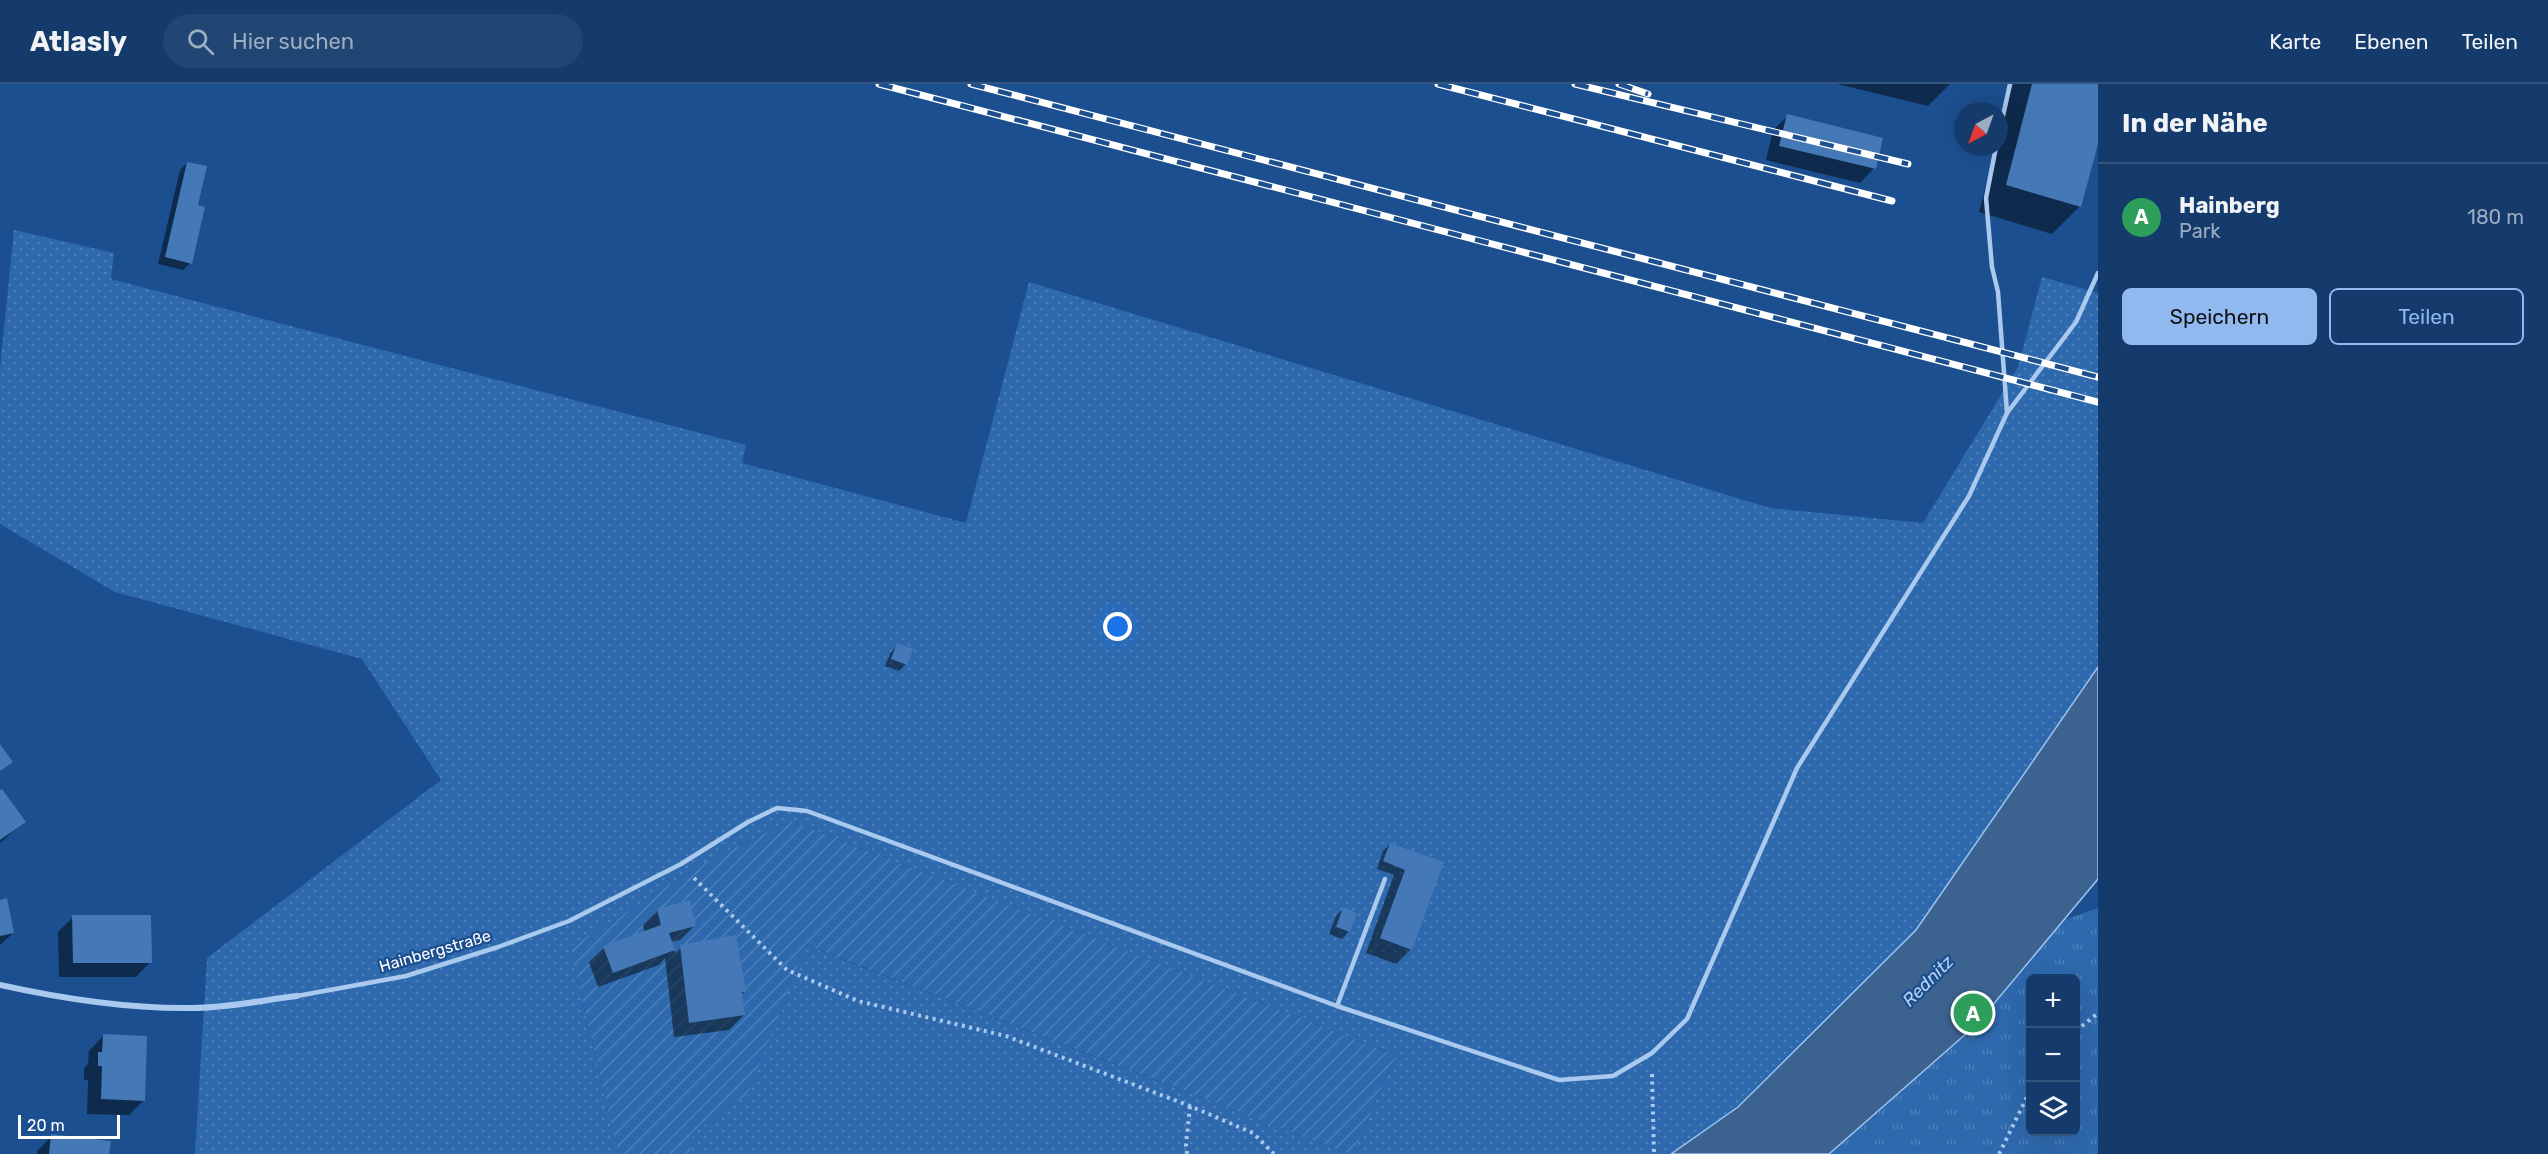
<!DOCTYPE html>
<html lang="de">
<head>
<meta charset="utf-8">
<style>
	:root { --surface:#143b6b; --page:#214673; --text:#f1f3f6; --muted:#9dadc1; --line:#33557e; --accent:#90b9f0 }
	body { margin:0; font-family:Rubik,sans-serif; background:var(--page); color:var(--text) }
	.controls { position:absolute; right:18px; bottom:18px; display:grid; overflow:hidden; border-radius:9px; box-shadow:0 6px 24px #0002 }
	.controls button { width:54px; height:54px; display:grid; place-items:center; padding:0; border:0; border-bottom:2px solid var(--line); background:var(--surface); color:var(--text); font:30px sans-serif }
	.compass { position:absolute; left:1954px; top:18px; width:54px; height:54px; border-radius:50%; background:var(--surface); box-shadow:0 6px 24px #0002; rotate:221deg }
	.scale { position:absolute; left:18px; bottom:15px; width:102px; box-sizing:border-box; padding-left:6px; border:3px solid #fff; border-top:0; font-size:16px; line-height:21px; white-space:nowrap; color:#fff; -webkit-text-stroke:4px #1b4f8f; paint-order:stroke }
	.you { position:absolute; left:1118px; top:543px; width:21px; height:21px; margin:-15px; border:4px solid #fff; border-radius:50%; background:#1a73e8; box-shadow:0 0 0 9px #1a73e833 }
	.badge { display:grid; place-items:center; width:39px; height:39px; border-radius:50%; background:var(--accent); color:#fff; font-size:20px; font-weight:700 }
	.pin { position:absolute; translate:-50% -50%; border:3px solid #fff; box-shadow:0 2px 6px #0006 }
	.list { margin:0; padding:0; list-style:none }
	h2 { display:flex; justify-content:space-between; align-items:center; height:78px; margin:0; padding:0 24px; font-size:26px }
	h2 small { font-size:20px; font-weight:400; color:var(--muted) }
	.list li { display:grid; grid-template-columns:39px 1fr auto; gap:18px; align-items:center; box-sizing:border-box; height:108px; padding:0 24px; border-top:2px solid var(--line) }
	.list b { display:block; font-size:22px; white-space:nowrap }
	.list p { margin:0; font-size:20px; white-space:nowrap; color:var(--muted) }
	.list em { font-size:20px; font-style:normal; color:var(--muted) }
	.actions { display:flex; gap:12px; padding:18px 24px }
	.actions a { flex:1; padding:14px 0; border:2px solid var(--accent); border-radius:9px; text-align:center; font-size:21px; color:var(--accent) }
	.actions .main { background:var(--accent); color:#111 }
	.icon { flex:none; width:33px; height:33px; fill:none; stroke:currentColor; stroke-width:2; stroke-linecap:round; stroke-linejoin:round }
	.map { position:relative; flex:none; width:2098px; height:1070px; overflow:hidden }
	header { display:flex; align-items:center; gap:36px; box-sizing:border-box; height:84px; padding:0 30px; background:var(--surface); border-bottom:2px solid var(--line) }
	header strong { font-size:28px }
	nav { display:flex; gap:33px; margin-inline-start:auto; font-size:21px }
	.search { width:420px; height:54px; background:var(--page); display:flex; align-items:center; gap:15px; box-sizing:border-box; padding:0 21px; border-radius:33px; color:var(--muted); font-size:22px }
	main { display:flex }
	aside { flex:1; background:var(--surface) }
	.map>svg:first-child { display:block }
	.grass { fill:url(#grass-dots) }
	.park { fill:url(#park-tufts); fill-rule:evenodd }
	.garden { fill:url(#garden-furrows) }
	.water { fill:#3c6290; stroke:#9cc4f0; stroke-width:1.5 }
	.shadow { fill:#0007 }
	.building { fill:#4478b7 }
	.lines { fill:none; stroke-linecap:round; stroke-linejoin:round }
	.path { stroke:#a9c9ee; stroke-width:4; stroke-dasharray:3 4.5; stroke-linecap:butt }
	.lane { stroke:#a9c9ee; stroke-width:4.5 }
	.street { stroke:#a9c9ee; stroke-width:6 }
	.rail-casing { stroke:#fff; stroke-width:7 }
	.rail { stroke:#1b4f8f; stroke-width:4.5; stroke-dasharray:14; stroke-linecap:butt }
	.labels { text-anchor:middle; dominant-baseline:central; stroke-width:4.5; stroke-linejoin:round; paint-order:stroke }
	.street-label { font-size:16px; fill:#fff; stroke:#1b4f8f }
	.water-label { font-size:18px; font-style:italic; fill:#b5d3f5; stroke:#1b4f8f }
</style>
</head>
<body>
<header>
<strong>Atlasly</strong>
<div class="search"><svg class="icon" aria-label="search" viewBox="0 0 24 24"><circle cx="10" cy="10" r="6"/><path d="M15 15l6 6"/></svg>Hier suchen</div>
<nav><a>Karte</a><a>Ebenen</a><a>Teilen</a></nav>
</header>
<main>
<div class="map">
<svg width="2098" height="1070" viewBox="0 0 2098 1070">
	<defs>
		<pattern id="grass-dots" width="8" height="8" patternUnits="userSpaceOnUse" patternTransform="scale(1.5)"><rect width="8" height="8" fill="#2e69ad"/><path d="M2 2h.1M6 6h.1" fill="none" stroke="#4d80b9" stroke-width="1.8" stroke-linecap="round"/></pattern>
		<pattern id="park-tufts" width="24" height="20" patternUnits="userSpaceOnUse" patternTransform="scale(1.5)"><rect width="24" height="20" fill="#2e69ad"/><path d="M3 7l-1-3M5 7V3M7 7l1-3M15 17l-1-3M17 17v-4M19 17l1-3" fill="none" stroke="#4d80b9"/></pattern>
		<pattern id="garden-furrows" width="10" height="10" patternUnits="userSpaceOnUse" patternTransform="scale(1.5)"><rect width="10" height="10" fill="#2e69ad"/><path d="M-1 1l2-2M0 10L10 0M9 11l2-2" fill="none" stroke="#4d80b9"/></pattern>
	</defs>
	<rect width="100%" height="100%" fill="#1b4f8f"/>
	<g class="grass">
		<path d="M14,146l100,23 -3,26 635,166 -4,18 224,60 63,-241 741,226 153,15 95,-156 24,-90 56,16v374l-182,263 -178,177 -67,47h-318l43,-99 -605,-234 -78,37 -143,89 48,207h-423l12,-196 234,-178 -79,-121 -247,-67 -115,-68v-155z"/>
		<path d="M805,861l543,209h-658l3,-21 55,-39z"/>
	</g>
	<path class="park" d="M2098,824v246h-319l217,-210zM2030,894h46v154h-46z"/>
	<path class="garden" d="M791,737l605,234 -43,99h-5l-542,-209 -58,149 -55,39 -3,21h-72l-48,-207 143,-89z"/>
	<path class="water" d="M2098,583v212l-122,146 -147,129h-158l67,-47 178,-177z"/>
	<g class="shadow">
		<path d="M1837,0h113l-22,22z"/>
		<path d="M2013,0h85v54l-18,68 -28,28 -73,-22 17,-65h3v-11z"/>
		<path d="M1788,32l86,52 -14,15 -94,-23 7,-30z"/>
		<path d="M187,79l9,43 -6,57 -7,7 -25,-6 22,-94z"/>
		<path d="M898,561l8,19 -7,7 -14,-5 6,-14z"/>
		<path d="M0,708l24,30 -24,21z"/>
		<path d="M1390,760l21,8v97l-15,15 -30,-11 28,-78 -17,-6 6,-18z"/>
		<path d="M0,817l13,32 -13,12z"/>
		<path d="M1343,825l6,22 -7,8 -13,-5 7,-18z"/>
		<path d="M658,826l36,16 -14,14 -9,2 4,11 6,-6 64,44 -4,4 3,20 -15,15 -55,7 -9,-79 -6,7 -61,22 -9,-25 15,-14 41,-15 -2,-8z"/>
		<path d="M73,833l77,45 -14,15h-77l-1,-45z"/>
		<path d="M103,952l41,64 -15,15 -42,-1 1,-34h-4v-12l4,-4 1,-13z"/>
		<path d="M52,1052l56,18h-71v-3z"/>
	</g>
	<g class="building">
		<path d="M2032,0h66v60l-17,63 -75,-22z"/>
		<path d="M1787,30l96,24 -7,31 -97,-23z"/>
		<path d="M187,78l20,4 -9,39 7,2 -13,57 -27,-7z"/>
		<path d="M897,559l16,6 -6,16 -16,-6z"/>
		<path d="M0,660l13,18 -13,9z"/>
		<path d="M2,705l24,33 -26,18v-50z"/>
		<path d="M1390,759l54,19 -32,88 -32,-12 25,-68 -22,-9z"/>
		<path d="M7,814l7,35 -14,3v-36z"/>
		<path d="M690,816l6,26 -27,7 6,17 -62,23 -10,-27 58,-21 -4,-16z"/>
		<path d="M1343,823l14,6 -7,19 -14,-5z"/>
		<path d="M72,831h79l1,48h-79z"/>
		<path d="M736,851l10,57h-4l3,23 -56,8 -9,-78z"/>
		<path d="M103,950l44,2 -2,65 -44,-2 1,-33h-4v-14h4z"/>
		<path d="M51,1050l60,7 -2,13h-60z"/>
	</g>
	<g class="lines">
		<g class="path">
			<path d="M694,794l93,92 71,31 148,35 184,70 63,27 21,21"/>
			<path d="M2076,947l22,-18"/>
			<path d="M1652,990l2,80"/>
			<path d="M1187,1070l-1,-9 4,-39"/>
			<path d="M1999,1070l31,-63"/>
		</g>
		<g class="lane">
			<path d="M1999,50l11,-50"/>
			<path d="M2007,329l69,-91 22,-49"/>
			<path d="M297,912l109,-20 92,-29 71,-26 112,-57 67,-42 29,-14 30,3 530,195 222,74 54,-4 39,-23 35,-34 110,-251 172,-272 38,-83 -9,-121 -6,-25 -6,-69 10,-51"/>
			<path d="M1337,922l48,-127"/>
		</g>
		<path class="street" d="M0,901c63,14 127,24 192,23 35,0 71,-8 105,-12"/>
		<defs>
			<g id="rail">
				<path d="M879,0l1219,318"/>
				<path d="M971,0l1127,293"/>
				<path d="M1438,0l454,117"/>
				<path d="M1575,0l333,80"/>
				<path d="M1619,0l29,10"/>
			</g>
		</defs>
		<use href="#rail" class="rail-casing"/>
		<use href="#rail" class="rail"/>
	</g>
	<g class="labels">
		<g class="street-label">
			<text transform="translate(435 867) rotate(-16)">Hainbergstraße</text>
		</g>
		<g class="water-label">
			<text transform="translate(1928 897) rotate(-45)">Rednitz</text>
		</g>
	</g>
</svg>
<div class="controls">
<button>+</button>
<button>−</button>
<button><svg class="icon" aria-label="layers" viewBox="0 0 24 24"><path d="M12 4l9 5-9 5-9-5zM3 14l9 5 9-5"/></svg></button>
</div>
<svg class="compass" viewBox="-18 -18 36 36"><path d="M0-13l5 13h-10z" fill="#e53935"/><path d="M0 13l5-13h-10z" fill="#9dadc1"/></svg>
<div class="scale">20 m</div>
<div class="you"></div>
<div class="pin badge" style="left:1973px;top:929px;background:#2e9e5b">A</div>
</div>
<aside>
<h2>In der Nähe<small></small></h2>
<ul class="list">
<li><span class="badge" style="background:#2e9e5b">A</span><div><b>Hainberg</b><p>Park</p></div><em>180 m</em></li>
</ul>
<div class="actions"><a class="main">Speichern</a><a>Teilen</a></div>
</aside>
</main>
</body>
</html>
